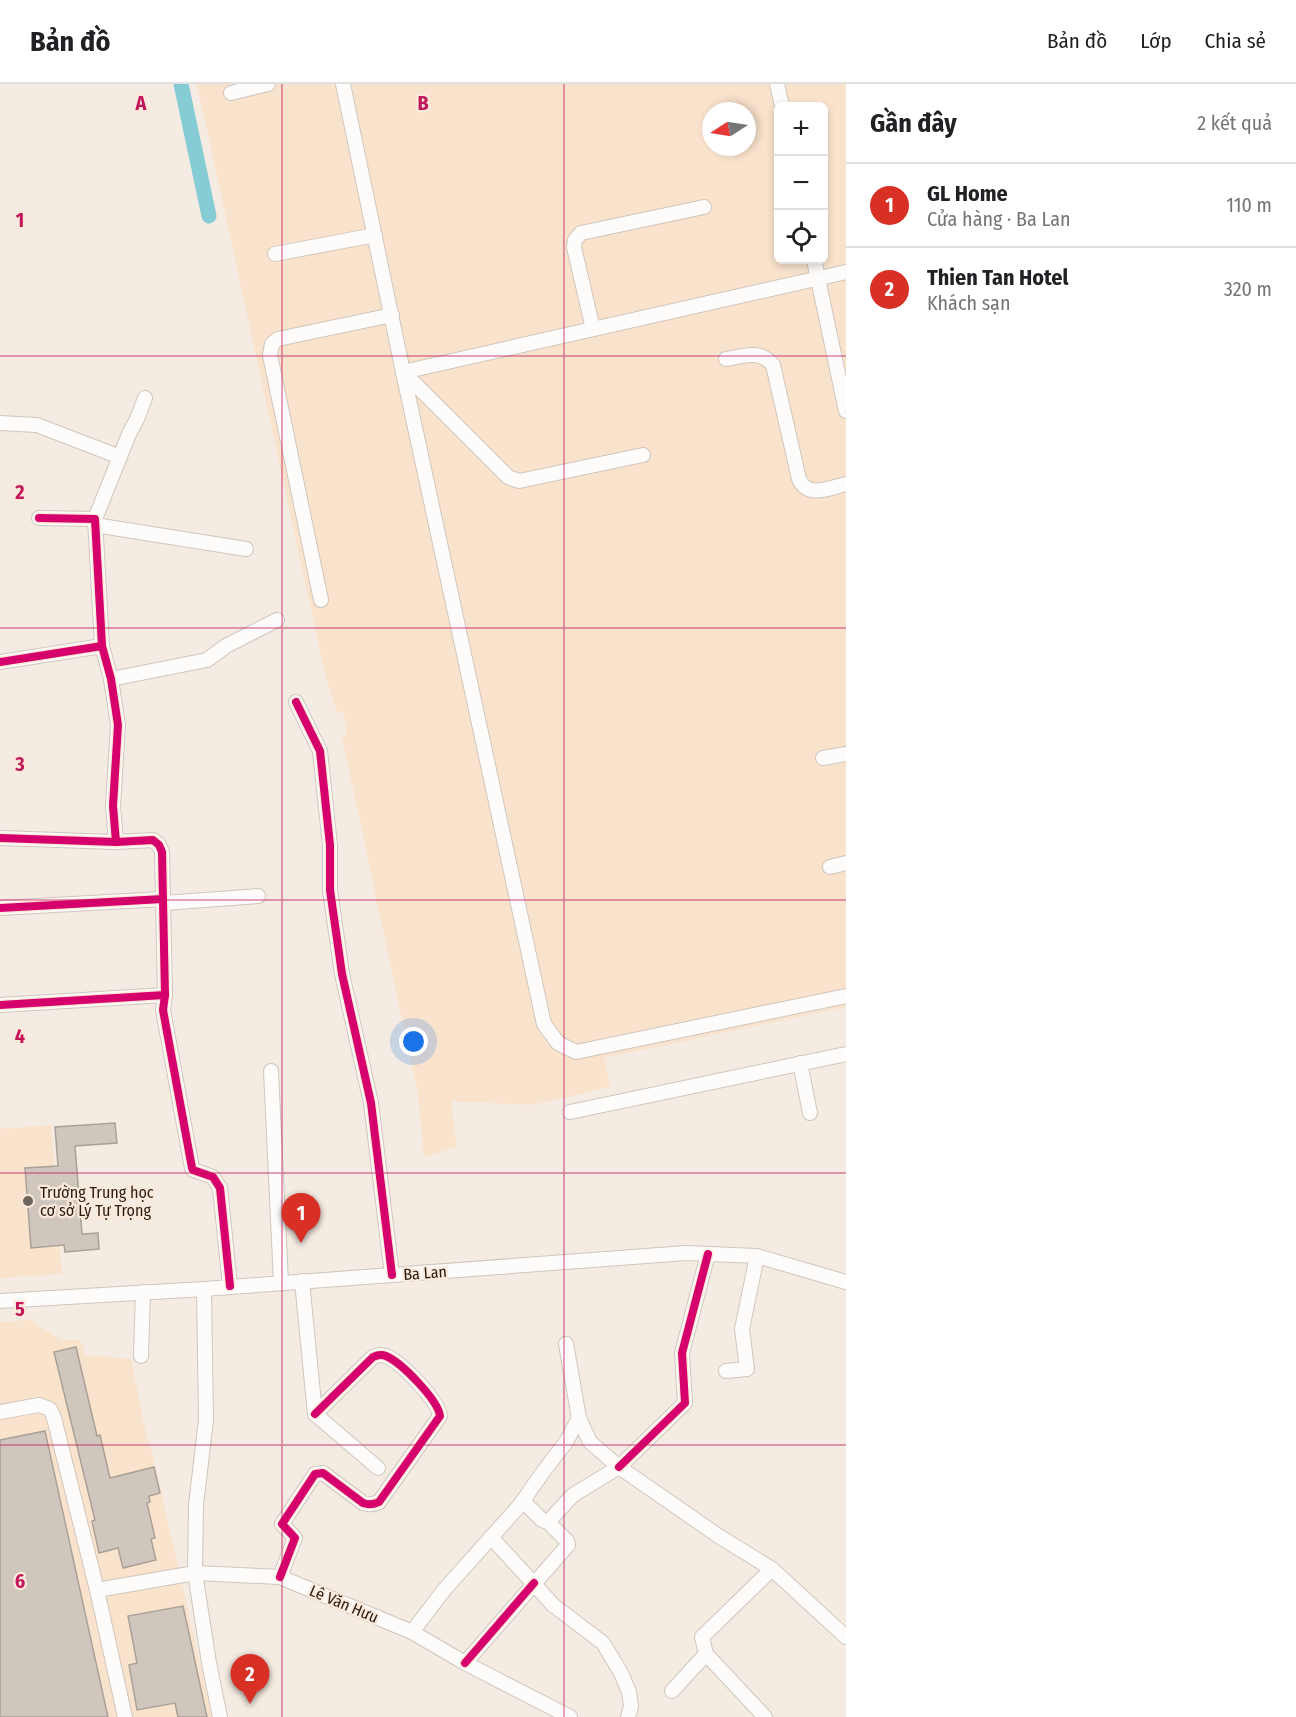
<!DOCTYPE html>
<html lang="vi">
<head>
<meta charset="utf-8">
<style>
	:root { --surface:#fff; --page:#f6f6f6; --text:#202124; --muted:#757577; --line:#e0e0e0; --accent:#d93025 }
	body { margin:0; font-family:"Fira Sans Condensed",sans-serif; background:var(--page); color:var(--text) }
	.controls { position:absolute; right:18px; top:18px; display:grid; overflow:hidden; border-radius:9px; box-shadow:0 3px 9px #0003 }
	.controls button { width:54px; height:54px; display:grid; place-items:center; padding:0; border:0; border-bottom:2px solid var(--line); background:var(--surface); color:var(--text); font:30px sans-serif }
	.compass { position:absolute; left:702px; top:18px; width:54px; height:54px; border-radius:50%; background:var(--surface); box-shadow:0 3px 9px #0003; rotate:258deg }
	.you { position:absolute; left:414px; top:958px; width:21px; height:21px; margin:-15px; border:4px solid #fff; border-radius:50%; background:#1a73e8; box-shadow:0 0 0 9px #1a73e833 }
	.badge { display:grid; place-items:center; width:39px; height:39px; border-radius:50%; background:var(--accent); color:#fff; font-size:20px; font-weight:700 }
	.pin { position:absolute; translate:-50% -50px; filter:drop-shadow(0 2px 3px #0008) }
	.pin::after { content:''; position:absolute; top:32px; width:21px; height:18px; background:inherit; clip-path:polygon(0 0,100% 0,50% 100%) }
	.list { margin:0; padding:0; list-style:none }
	h2 { display:flex; justify-content:space-between; align-items:center; height:78px; margin:0; padding:0 24px; font-size:26px }
	h2 small { font-size:20px; font-weight:400; color:var(--muted) }
	.list li { display:grid; grid-template-columns:39px 1fr auto; gap:18px; align-items:center; box-sizing:border-box; height:84px; padding:0 24px; border-top:2px solid var(--line) }
	.list b { display:block; font-size:22px; white-space:nowrap }
	.list p { margin:0; font-size:20px; white-space:nowrap; color:var(--muted) }
	.list em { font-size:20px; font-style:normal; color:var(--muted) }
	.icon { flex:none; width:33px; height:33px; fill:none; stroke:currentColor; stroke-width:2; stroke-linecap:round; stroke-linejoin:round }
	.map { position:relative; flex:none; width:846px; height:1633px; overflow:hidden }
	header { display:flex; align-items:center; gap:36px; box-sizing:border-box; height:84px; padding:0 30px; background:var(--surface); border-bottom:2px solid var(--line) }
	header strong { font-size:28px }
	nav { display:flex; gap:33px; margin-inline-start:auto; font-size:21px }
	main { display:flex }
	aside { flex:1; background:var(--surface) }
	.map>svg:first-child { display:block }
	.built { fill:#fae3cd; fill-rule:evenodd }
	.lines { fill:none; stroke-linecap:round; stroke-linejoin:round }
	.canal { stroke:#85ccd5; stroke-width:15 }
	.building { fill:#cfc7be; stroke:#a9a198; stroke-width:1.5 }
	.minor-casing { stroke:#cfc6bd; stroke-width:16 }
	.minor { stroke:#fdfcfb; stroke-width:14 }
	.cycleway-casing { stroke:#fbeadb; stroke-width:11 }
	.cycleway { stroke:#d6006c; stroke-width:8 }
	.grid { fill:none; stroke:#c2185b; stroke-width:1.5; stroke-opacity:0.55 }
	.poi-dot { fill:#6d645b; stroke:#fbeadb; stroke-width:2 }
	.labels { text-anchor:middle; dominant-baseline:central; stroke-width:4.5; stroke-linejoin:round; paint-order:stroke }
	.poi-label { font-size:16px; fill:#251b12; stroke:#fbeadb; text-anchor:start }
	.street-label { font-size:16px; fill:#251b12; stroke:#fbeadb }
	.grid-label { font-size:20px; text-anchor:middle; font-weight:bold; fill:#c2185b; stroke:#fbeadb; stroke-width:4.5; stroke-linejoin:round; paint-order:stroke }
</style>
</head>
<body>
<header>
<strong>Bản đồ</strong>
<nav><a>Bản đồ</a><a>Lớp</a><a>Chia sẻ</a></nav>
</header>
<main>
<div class="map">
<svg width="846" height="1633" viewBox="0 0 846 1633">
	<rect width="100%" height="100%" fill="#f4ebe2"/>
	<g class="built">
		<path d="M197,0h649v923l-242,51 6,29 -78,18 -81,-4 6,46 -33,10 -6,-62 -76,-358 5,-2 -4,-23 -6,1 -12,-39zM778,22h46v154h-46zM711,27h36v36h-36z"/>
		<path d="M51,1041l11,149 -62,4v-149z"/>
		<path d="M31,1236l30,20h19l6,15 45,4 15,75 7,22 59,261h-212v-395z"/>
	</g>
	<g class="lines">
		<path class="canal" d="M181,0l28,132"/>
	</g>
	<g class="building">
		<path d="M115,1039l2,20 -42,3 7,88 16,-1 1,16 -34,3 -1,-7 -33,3 -6,-80 33,-2 -3,-39z"/>
		<path d="M76,1263l21,89 3,-1 10,43 44,-11 6,26 -11,3 1,6 -3,1 8,35 -4,1 5,21 -33,8 -5,-20 -19,5 -7,-32 3,-1 -41,-168z"/>
		<path d="M45,1347l63,286h-108v-277z"/>
		<path d="M183,1522l24,111h-29l-3,-14 -38,7 -8,-45 8,-2 -9,-47z"/>
	</g>
	<g class="lines">
		<defs>
			<g id="minor">
				<path d="M343,0l60,288 141,652 14,19 18,9 270,-56"/>
				<path d="M777,0l5,22"/>
				<path d="M231,9l37,-9"/>
				<path d="M275,170l100,-19"/>
				<path d="M814,176l32,151"/>
				<path d="M593,245l-19,-82 1,-7 6,-7 123,-26"/>
				<path d="M726,275c18,-3 34,-10 47,6l26,114c9,20 30,9 47,5"/>
				<path d="M403,288l443,-100"/>
				<path d="M403,288l105,105 11,4 124,-26"/>
				<path d="M0,339l37,2 83,32"/>
				<path d="M39,434l56,1 7,127 9,33 7,46 -5,81 3,36 37,-2 6,5 3,7 3,143 -2,15 29,158 1,2 20,7 7,11 10,98"/>
				<path d="M95,435l34,-85 8,-15 8,-21"/>
				<path d="M95,441l151,24"/>
				<path d="M321,516l-51,-245 2,-11 6,-5 114,-24"/>
				<path d="M0,578l102,-16"/>
				<path d="M111,595l96,-19 19,-14 51,-26"/>
				<path d="M296,618l24,49 10,94v45l12,84 29,129 21,172"/>
				<path d="M823,674l23,-4"/>
				<path d="M0,754l116,4"/>
				<path d="M830,783l16,-4"/>
				<path d="M164,819l94,-7"/>
				<path d="M0,824l163,-9"/>
				<path d="M0,921l165,-10"/>
				<path d="M800,979l10,50"/>
				<path d="M271,987l10,212"/>
				<path d="M570,1028l276,-58"/>
				<path d="M302,1197l13,133 63,54"/>
				<path d="M204,1205l2,131 -10,85 -1,68 14,90 11,54"/>
				<path d="M0,1217l204,-12 482,-36 71,3 89,26"/>
				<path d="M566,1260l13,74 11,24 29,25 101,70 52,32 74,68"/>
				<path d="M141,1272l2,-64"/>
				<path d="M726,1287l21,-2 -5,-40 15,-73"/>
				<path d="M0,1328l39,-7 11,4 4,9 43,172 28,127"/>
				<path d="M548,1438l25,-27 46,-28 66,-64 -3,-50 26,-99"/>
				<path d="M491,1453l62,68 50,38 18,30 8,19 2,14 -3,11"/>
				<path d="M280,1493l15,-39 -13,-14 33,-50 8,-1 40,30c6,2 10,2 16,-1l61,-86c-2,-16 -38,-53 -54,-60 -5,-2 -9,-1 -13,1l-58,57"/>
				<path d="M97,1506l98,-17 85,4 132,55 53,31 105,54"/>
				<path d="M412,1548l32,-42 76,-85 23,-33 23,-30 13,-24"/>
				<path d="M706,1570l59,63"/>
				<path d="M465,1579l103,-118 -1,-4 -19,-19 -6,-2 -19,-19"/>
				<path d="M672,1607l34,-37 -4,-17 70,-68"/>
			</g>
		</defs>
		<use href="#minor" class="minor-casing"/>
		<use href="#minor" class="minor"/>
		<defs>
			<g id="cycleway">
				<path d="M39,434l56,1 7,127 9,33 7,46 -5,81 3,36 37,-2 6,5 3,7 3,143 -2,15 29,158 1,2 20,7 7,11 10,98"/>
				<path d="M0,578l102,-16"/>
				<path d="M296,618l24,49 10,94v45l12,84 29,129 21,172"/>
				<path d="M0,754l116,4"/>
				<path d="M0,824l163,-9"/>
				<path d="M0,921l165,-10"/>
				<path d="M619,1383l66,-64 -3,-50 26,-99"/>
				<path d="M280,1493l15,-39 -13,-14 33,-50 8,-1 40,30c6,2 10,2 16,-1l61,-86c-2,-16 -38,-53 -54,-60 -5,-2 -9,-1 -13,1l-58,57"/>
				<path d="M465,1579l69,-80"/>
			</g>
		</defs>
		<use href="#cycleway" class="cycleway-casing"/>
		<use href="#cycleway" class="cycleway"/>
	</g>
	<path class="grid" d="M282,0v1633M564,0v1633M0,272h846M0,544h846M0,816h846M0,1089h846M0,1361h846"/>
	<circle class="poi-dot" cx="28" cy="1117" r="6"/>
	<g class="labels">
		<g class="poi-label">
			<text x="40" y="1108">Trường Trung học<tspan x="40" dy="18">cơ sở Lý Tự Trọng</tspan></text>
		</g>
		<g class="street-label">
			<text transform="translate(425 1189) rotate(-4)">Ba Lan</text>
			<text transform="translate(344 1520) rotate(23)">Lê Văn Hưu</text>
		</g>
	</g>
	<g class="grid-label">
		<text x="141" y="26">A</text>
		<text x="423" y="26">B</text>
		<text x="20" y="143">1</text>
		<text x="20" y="415">2</text>
		<text x="20" y="687">3</text>
		<text x="20" y="959">4</text>
		<text x="20" y="1232">5</text>
		<text x="20" y="1504">6</text>
	</g>
</svg>
<div class="controls">
<button>+</button>
<button>−</button>
<button><svg class="icon" aria-label="locate" viewBox="0 0 24 24"><circle cx="12" cy="12" r="6"/><path d="M12 2v4M12 18v4M2 12h4M18 12h4"/></svg></button>
</div>
<svg class="compass" viewBox="-18 -18 36 36"><path d="M0-13l5 13h-10z" fill="#e53935"/><path d="M0 13l5-13h-10z" fill="#757577"/></svg>
<div class="you"></div>
<div class="pin badge" style="left:301px;top:1159px">1</div>
<div class="pin badge" style="left:250px;top:1620px">2</div>
</div>
<aside>
<h2>Gần đây<small>2 kết quả</small></h2>
<ul class="list">
<li><span class="badge">1</span><div><b>GL Home</b><p>Cửa hàng · Ba Lan</p></div><em>110 m</em></li>
<li><span class="badge">2</span><div><b>Thien Tan Hotel</b><p>Khách sạn</p></div><em>320 m</em></li>
</ul>
</aside>
</main>
</body>
</html>
